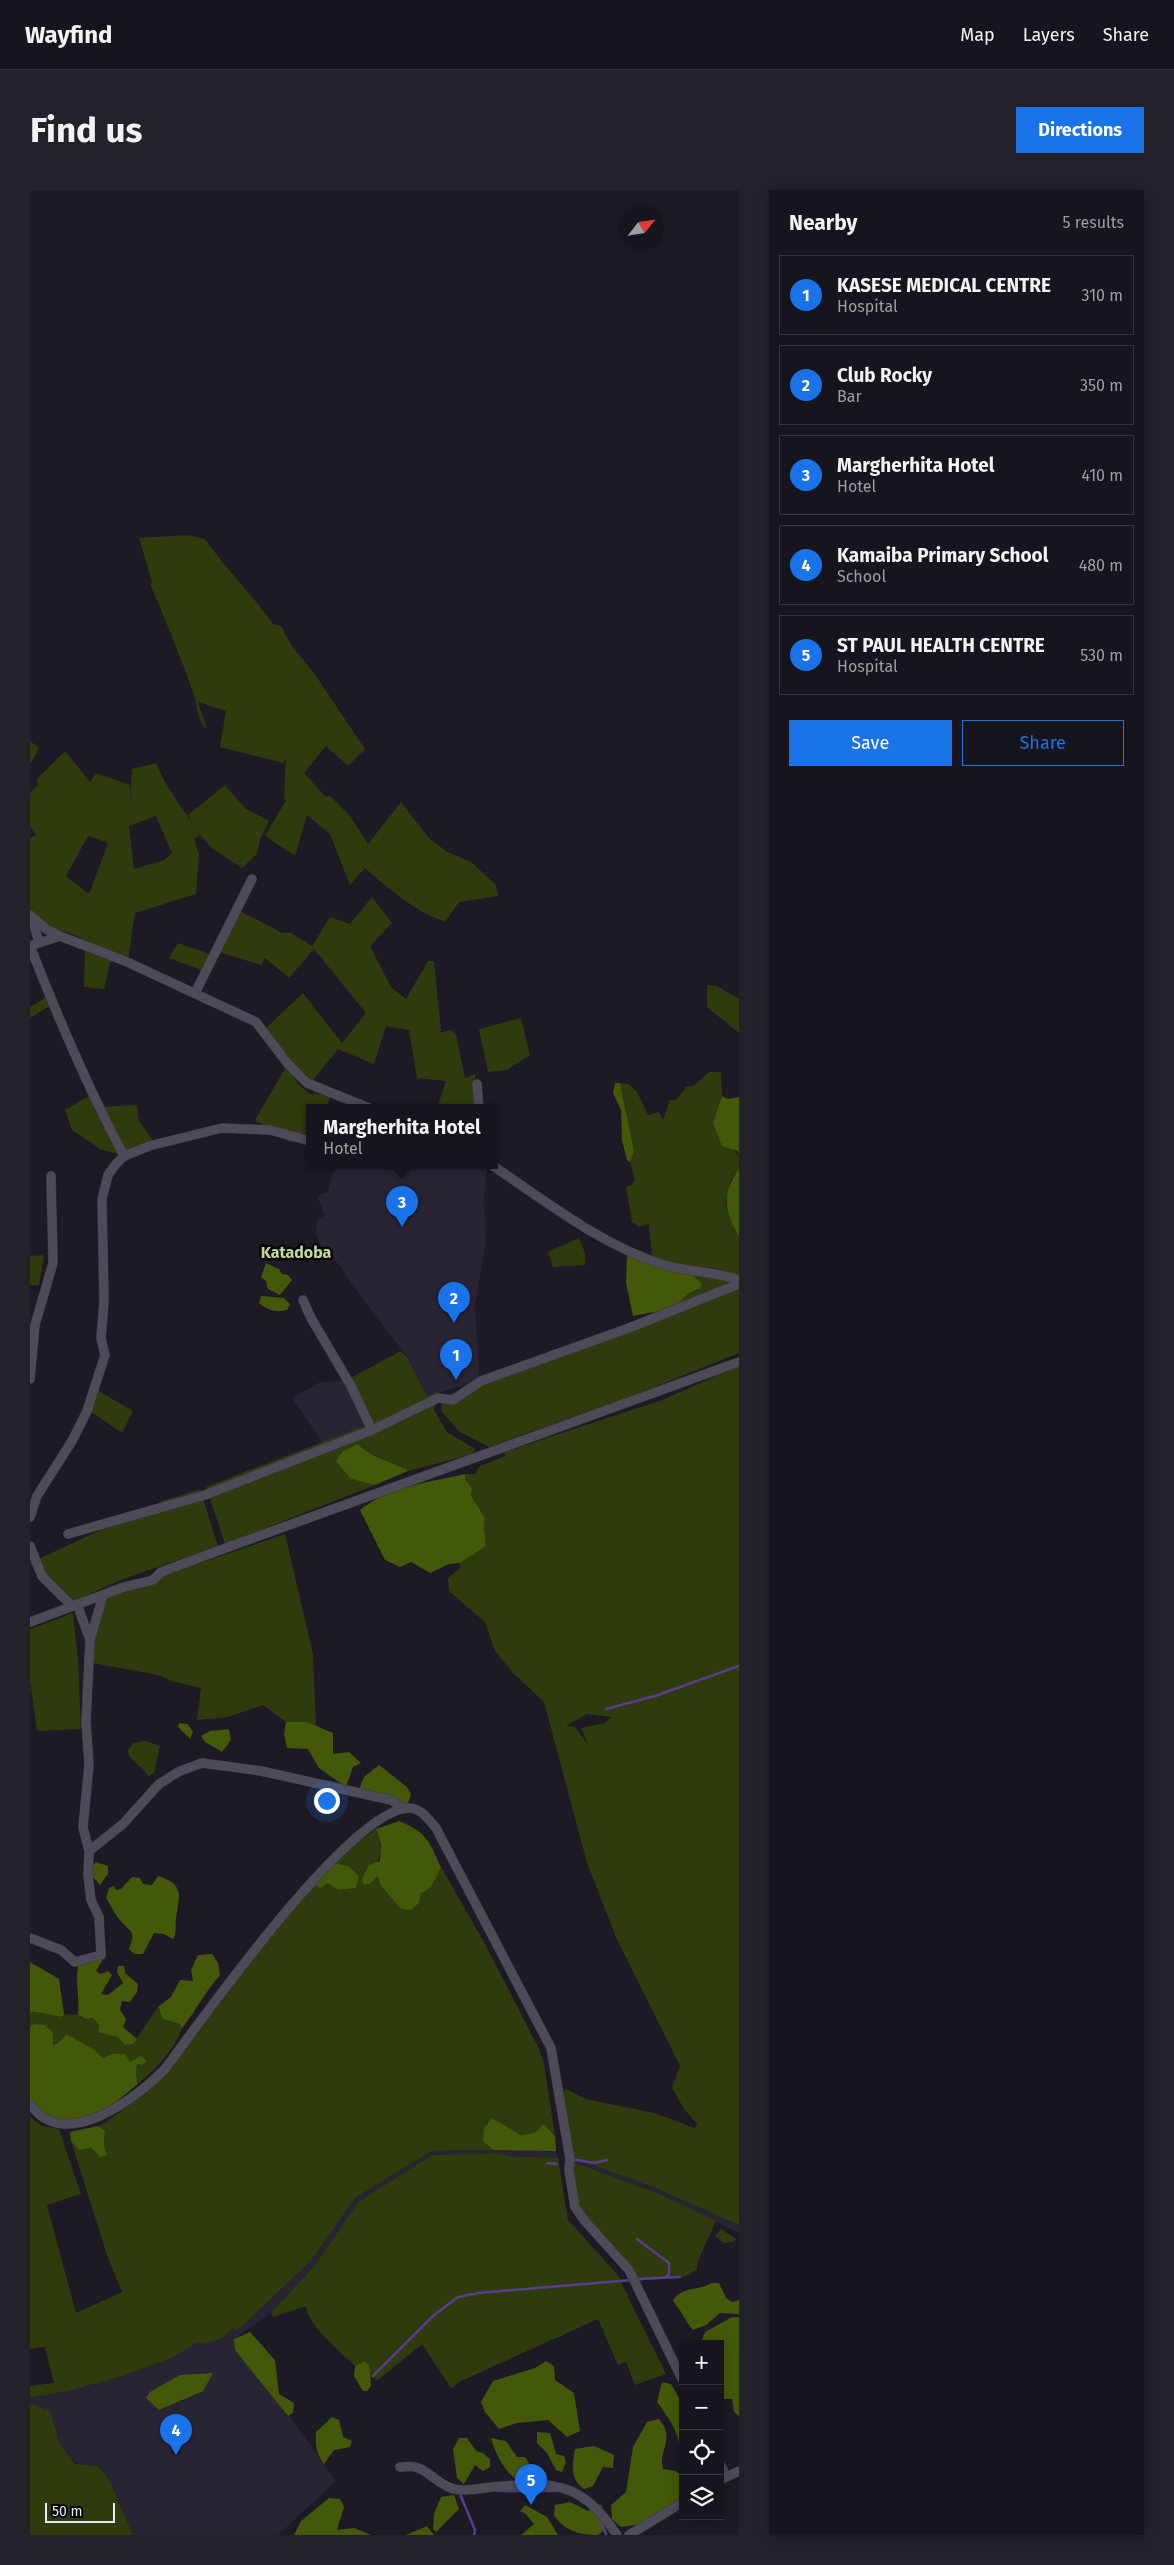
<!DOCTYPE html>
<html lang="en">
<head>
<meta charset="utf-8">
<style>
	:root { --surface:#16141c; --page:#232129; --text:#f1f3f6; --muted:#9e9ea3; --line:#35333b; --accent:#1a73e8 }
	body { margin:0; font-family:"Fira Sans",sans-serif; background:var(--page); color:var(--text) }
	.controls { position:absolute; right:15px; bottom:15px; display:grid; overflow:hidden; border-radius:0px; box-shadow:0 2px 12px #0003 }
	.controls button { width:45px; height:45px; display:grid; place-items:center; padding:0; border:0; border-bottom:1px solid var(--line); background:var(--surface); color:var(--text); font:25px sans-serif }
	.compass { position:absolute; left:589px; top:15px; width:45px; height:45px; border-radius:50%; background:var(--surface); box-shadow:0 2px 12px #0003; rotate:60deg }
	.scale { position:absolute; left:15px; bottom:12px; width:70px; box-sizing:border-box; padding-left:5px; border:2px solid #e9e7ef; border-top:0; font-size:14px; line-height:18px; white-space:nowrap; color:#e9e7ef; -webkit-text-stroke:4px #07060b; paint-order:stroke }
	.you { position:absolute; left:296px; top:1610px; width:18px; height:18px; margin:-12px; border:4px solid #fff; border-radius:50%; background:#1a73e8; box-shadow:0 0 0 8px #1a73e833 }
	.badge { display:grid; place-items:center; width:32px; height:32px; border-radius:50%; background:var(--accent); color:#fff; font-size:16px; font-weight:700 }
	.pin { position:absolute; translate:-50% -41px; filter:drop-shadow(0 1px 2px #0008) }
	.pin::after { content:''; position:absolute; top:26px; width:18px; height:15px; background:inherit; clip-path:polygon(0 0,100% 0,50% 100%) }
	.popup { position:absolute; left:276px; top:914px; width:192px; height:65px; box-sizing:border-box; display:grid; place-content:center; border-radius:0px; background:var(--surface); filter:drop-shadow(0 1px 4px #0005); font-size:16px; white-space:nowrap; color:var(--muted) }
	.popup b { font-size:19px; color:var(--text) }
	.popup::after { content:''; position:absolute; left:50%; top:100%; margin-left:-10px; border:10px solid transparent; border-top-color:var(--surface) }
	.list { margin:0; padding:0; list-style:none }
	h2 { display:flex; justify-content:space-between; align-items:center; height:65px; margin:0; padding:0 20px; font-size:21px }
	h2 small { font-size:16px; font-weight:400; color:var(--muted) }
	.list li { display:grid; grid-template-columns:32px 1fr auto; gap:15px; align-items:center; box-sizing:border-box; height:80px; margin:0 10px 10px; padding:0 10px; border:1px solid var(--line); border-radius:0px }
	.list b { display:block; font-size:19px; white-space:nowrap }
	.list p { margin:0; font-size:16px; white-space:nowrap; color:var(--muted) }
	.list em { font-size:16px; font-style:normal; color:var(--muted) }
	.actions { display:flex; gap:10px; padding:15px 20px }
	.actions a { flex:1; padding:11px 0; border:1px solid var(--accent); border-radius:0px; text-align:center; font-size:18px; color:var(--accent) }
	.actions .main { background:var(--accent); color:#fff }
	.icon { flex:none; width:28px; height:28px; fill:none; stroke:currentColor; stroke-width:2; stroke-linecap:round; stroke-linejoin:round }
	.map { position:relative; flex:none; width:709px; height:2345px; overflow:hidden; border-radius:0px }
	header { display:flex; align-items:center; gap:30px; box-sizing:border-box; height:70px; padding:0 25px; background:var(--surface); border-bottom:1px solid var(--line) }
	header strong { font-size:24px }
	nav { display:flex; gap:28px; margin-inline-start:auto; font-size:18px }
	.intro { display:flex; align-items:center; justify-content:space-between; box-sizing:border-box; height:120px; padding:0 30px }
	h1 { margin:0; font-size:35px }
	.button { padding:12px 22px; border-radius:0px; background:var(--accent); color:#fff; font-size:18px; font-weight:700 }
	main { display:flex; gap:30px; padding:0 30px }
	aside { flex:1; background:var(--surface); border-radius:0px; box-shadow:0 2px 12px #0003 }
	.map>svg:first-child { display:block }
	.built { fill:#282434 }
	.green { fill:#2d3b0d; fill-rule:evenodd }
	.forest { fill:#435909 }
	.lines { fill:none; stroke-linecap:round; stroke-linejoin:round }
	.stream { stroke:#5a3d8d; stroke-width:2.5 }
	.street-casing { stroke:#3a3740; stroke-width:10 }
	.street { stroke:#4e4b58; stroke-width:9 }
	.labels { text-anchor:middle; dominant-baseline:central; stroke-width:5; stroke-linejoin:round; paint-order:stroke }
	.quarter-label { font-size:16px; font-weight:bold; fill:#c1db93; stroke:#07060b }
</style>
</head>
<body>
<header>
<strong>Wayfind</strong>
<nav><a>Map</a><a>Layers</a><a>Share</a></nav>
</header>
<div class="intro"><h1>Find us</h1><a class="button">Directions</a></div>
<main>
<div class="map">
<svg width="709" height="2345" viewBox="0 0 709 2345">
	<rect width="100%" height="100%" fill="#1d1a25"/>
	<g class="built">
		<path d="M304,976h153l-3,32 2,44 -11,62 4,67 -1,9 -51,17 -20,-41 -45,-58 -22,-32 -19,-21 -5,-9 1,-16 8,-4 -8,-20 11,-4z"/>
		<path d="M316,1190l21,45 -44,18 -31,-45 26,-15z"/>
		<path d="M476,1959l50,2 2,7 -48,-2 -14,-3 -64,2 -74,47 -42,62 -45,49 -37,26 102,142 -58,54h-145l-23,-54 -12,-15 -22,-2 -16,-20 -11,-36 -4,2 -10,-5h-5v-7l38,-7 55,-15 51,-19 22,-14h9l30,-17v4l5,-2 71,-67 44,-63 77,-47z"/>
		<path d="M536,1962l11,7 76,28 81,35 5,3v8l-77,-38 -94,-35z"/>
	</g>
	<g class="green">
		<path d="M158,345l17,4c21,30 47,55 68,85l8,2 10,19 23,28 51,76 -17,17 -22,-20 -22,27 22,24 3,-2 21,21 18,28 33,-42 27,35 19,15 24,10 24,22 4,12 -40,6 -14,20c-32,-12 -55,-32 -80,-54l-15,17 -20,-51 -23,-19 -12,41 -30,-20 21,-36 -2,-1 2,-41 -2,5 -64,-16 6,-36 -28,-9 9,27c-12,-10 -9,-27 -15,-40 -13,-35 -27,-71 -42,-105l2,-2 -13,-44z"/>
		<path d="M0,551l9,7 -8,15h-1z"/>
		<path d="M35,561l25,31 6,-9 34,12v18l2,-34 24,-6 10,21 26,39 -4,-8 37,-30 20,23 24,13 -9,19 -3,14 -15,14 -29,-19 -13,-14 -6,4 5,15 -3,40 -61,19 -7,47 -58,-27 -24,-6 -16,-16v-73l6,-3 -6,-9v-33l8,-8 -1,-6zM126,626l16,37 -8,7 -30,9 -5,-43zM58,646l20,7 -19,51 -23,-18z"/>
		<path d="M342,707l20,26 -22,23 21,41 15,12 22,-38h6l7,70 -3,2 13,-3 5,5 9,43 10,-4 1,34h-39l9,-27 -29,-3 -8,-48 -23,-4 -12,38 -36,-15 -28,35 -22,-23 -22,-33 37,-35 39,50 24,-30 -52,-64 -25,29 -24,-20 -4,7 -41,-13 20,-41 42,22h9l21,13 18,-29 20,7z"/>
		<path d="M148,753l34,12 -8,16 -35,-13z"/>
		<path d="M55,758l26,11 -7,30 -20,-2z"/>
		<path d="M677,795l10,1 22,13v34l-32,-26z"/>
		<path d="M25,802l-5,14 -20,12v-11z"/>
		<path d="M491,828l9,37 -23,15 -19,2 -9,-43z"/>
		<path d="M256,877l13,18 14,11 1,-3 16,4 -3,11h-17l-1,34h-20l-34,-22z"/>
		<path d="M679,882h12l1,24 -9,27 26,33v12l-8,12 -6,23 14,35v38l-26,-8 -48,-5 -13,-5 -3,-34 -10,3 -7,-5 -6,-36 6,-1 3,-5 -5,-18 4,-11 -14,-68 9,1 8,8 11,23 11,-3 4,8 7,-20h6l10,-13 8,-1z"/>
		<path d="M59,906l32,59 -21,-6 -28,-19 -7,-20z"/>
		<path d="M107,915l2,16 15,21 -29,11 -25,-46z"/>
		<path d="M549,1048l6,15v12l-32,2 -5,-15z"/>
		<path d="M14,1065l-5,30h-9v-29z"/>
		<path d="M660,1083l48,9 -61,23 10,-13 13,-3z"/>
		<path d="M709,1097v66l-97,39 -153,55 -29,-15 -19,-21 2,-12 10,-6z"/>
		<path d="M371,1161l6,6 20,39 11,-4 -4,18 13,22 28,17v2l-5,4 -62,16c-17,-11 -35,-13 -50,-27l-7,35 24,6 -150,59 -19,-57 165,-64 -21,-45z"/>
		<path d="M709,1176v859l-86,-38 -76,-28 -11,-7 -6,-55 6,-8 20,10 68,14 41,15 2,-4 -13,-15 -12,-21 8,-22 -64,-129 -29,-74 -43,-161 -30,-28 -19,-23 -10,-29 -36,-31 -1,-13 12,-10v-5l26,-17 -2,-19 1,-9 -15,-22 2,-8 -7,-9v-5h10l5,-8 25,-10 -1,-4 158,-52zM557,1524l25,3 -8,6 -23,5 8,18 -14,-19 -9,-1z"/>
		<path d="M65,1199l38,22 -11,22 -35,-24z"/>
		<path d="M170,1299l18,57 -100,35 -48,22 -31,-24 -9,-16 135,-63z"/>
		<path d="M255,1344l28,120 3,72 -9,-4h-21l-23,-17 -35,12 -31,3 4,-32 -30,-7 -13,-6 -71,-13 13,-49 10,-19z"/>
		<path d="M43,1423l5,47 3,69 -44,2 -7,-49v-53z"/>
		<path d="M115,1551l15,5 -6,27 -5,3 -20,-20 -1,-6 5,-7z"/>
		<path d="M346,1639c9,26 3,34 -12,56l6,-1 6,-9 5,11 20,23 18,-6 2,-10 12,-9 8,-17 43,75 56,109 4,13 11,72 -11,-12 -10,9 -13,2 -29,-17 -9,23 10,9 -61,1 -77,47 -44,63 -71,67 -6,3v-4l-13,12 -16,4h-9l-22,14 -51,19 -55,15 -38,7v-12l24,-3 -9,-36 -15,2v-232l12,9 17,3 22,65 -34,11 29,108 46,-21 -15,-37 -36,-114 8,9 12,-2 6,7 7,-9 1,-15 -7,-5c9,-3 12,-7 19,-12 58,-38 88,-105 132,-157 27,-32 56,-62 84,-94v-3z"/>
		<path d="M128,1817l5,12 16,5 3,4c-8,22 -26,41 -44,56l-2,-9 1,-11 -25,-10 -10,4 -34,-24 -10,9 -5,2 -19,-21 -4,2v-13l4,-1 28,5 2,-3 14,1 8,4 7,-1 6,7 -1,6 20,6 15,7z"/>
		<path d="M466,1963l14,3 48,2 10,62 49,54 49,100 -31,11 -9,-23 -8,3 -20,-46 -137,62 -10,7 -29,-44 -44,36 -9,-4 -1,-11 -4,-4 -9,5c-13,-13 -48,-41 -49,-60l-33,11 -2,-4 45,-49 42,-62 74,-47z"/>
		<path d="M538,1970l94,35 54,26 -18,40 -1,9 -13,7h-33l-18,7 -8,-15 -41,-44z"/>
		<path d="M691,2039l15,10 -2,3 -10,1 -9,-7z"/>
		<path d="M0,2215h5l10,5 4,-2 11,36 15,20 23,2 12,15 23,54h-103z"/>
	</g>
	<g class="forest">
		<path d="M585,893h5l14,68 -4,11 -3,-2 -5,-20 -1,-30 -8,-17z"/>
		<path d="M692,906l6,3 11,-2v59l-1,-5 -16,-5 -9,-23z"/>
		<path d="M709,978v70c-14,-30 -19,-40 0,-70z"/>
		<path d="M597,1066l37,12 26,5 12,11 -2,5c-18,4 -13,10 -25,16 -13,7 -28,8 -42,11l-7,-33z"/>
		<path d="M236,1073l13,6 3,5 6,1 4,5 -12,15 -12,-6 -2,-8 -5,-4z"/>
		<path d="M231,1106l23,2 6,6 -3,6c-10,3 -21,0 -28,-7z"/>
		<path d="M328,1254c15,15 33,16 50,27l-33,14 -24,-6 -15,-18 7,-10z"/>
		<path d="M435,1284v5l7,9 -1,8 14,22 -1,9 2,19 -26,17 -11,1 -19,9 -19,-11 -11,5 -15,-7 -25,-50c28,-23 70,-28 105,-36z"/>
		<path d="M256,1532h21l26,11v21l16,-2 12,11 -8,4 -7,20 -27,-19 -11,-19 -21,-1 -3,-14z"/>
		<path d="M149,1533l9,1 5,8 -3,7 -12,-12z"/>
		<path d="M199,1539l2,11 -9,12 -17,-10 -4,-6 9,-5z"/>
		<path d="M349,1575l28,22 4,7 -4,12 -50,-11 7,-18z"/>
		<path d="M369,1631c29,12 29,19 42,46 -5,10 -8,22 -20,26l-2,10 -8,7 -10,-1 -20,-23 -4,-10 -7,8 -6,1 -2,-6 7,-14 11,-4 1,-17 -5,-15z"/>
		<path d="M66,1672l12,4v8l-8,11 -8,-9 -1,-9z"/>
		<path d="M303,1673l15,3 11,10 -3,12 -18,2 -10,-7 -8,5 -7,-6z"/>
		<path d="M128,1686c28,9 21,20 18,43 -1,7 1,14 -3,20l-9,-5 -10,-1 -11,21h-9l-5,-5c8,-20 1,-16 -10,-30 -5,-6 -9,-15 -13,-21l3,-10 5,-2 2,4 5,-1 11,-12 8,1 3,6 9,1z"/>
		<path d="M182,1764l6,9 2,12c-15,17 -24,36 -38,53l-3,-4 -16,-5 -5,-12 13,-10 9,-17 13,1 -2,-11 7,-15z"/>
		<path d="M73,1769l-7,12 5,3 7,-3 4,4 -11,19 7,1 15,-12 -6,-11 1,-6h6l1,7 13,11 -1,8 -7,10 -8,-1 -2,9 6,9 -3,8 14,12 -4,5 -8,1 -7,-8 -20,-5 1,-7 -6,-7 -7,1 -8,-4c2,-19 -3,-30 0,-49z"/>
		<path d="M0,1772l29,17 5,35 -2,3 -28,-5 -4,1z"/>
		<path d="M4,1834l11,1 8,8v12l5,-2 9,-9 29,17 6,7 10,-4h13l5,8 11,-6 6,5 -5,4 -5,-1 -1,11 2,9 -36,29 -37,9 -17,-5 -18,-16v-75z"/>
		<path d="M462,1928l29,17 13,-2 10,-9 11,12 1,15 -63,-1 -10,-9 1,-12z"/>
		<path d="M68,1936l7,5 -1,15 3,9 -7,2 -9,-9 -12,2 -8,-9 -1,-9z"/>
		<path d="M682,2093h7l7,15 6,4 7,-2v14l-19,-1 -14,12 -13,5c-8,-9 -12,-20 -20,-29 8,-15 25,-10 39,-18z"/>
		<path d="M702,2127h7v99l-5,-4 -2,-13h-12v-55h-20l5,-12z"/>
		<path d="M220,2142l25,28 4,34 15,9 -1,10 -5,3 -53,-66 -1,-11z"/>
		<path d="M334,2171l5,4 2,21 -4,5h-4l-9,-15 1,-10z"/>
		<path d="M516,2171l8,5 1,14 19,13 6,38 -13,6 -19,-17 -31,3 -18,6 -14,-17 -4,-10 12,-21 42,-13z"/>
		<path d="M183,2183l-10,18 -44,19 -13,-12 4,-6 30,-17z"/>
		<path d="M632,2192l9,2 12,21v92l-34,26 -28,4 -9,-8 -1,-14 15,-13 7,-45 14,-25 12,-3c17,20 -1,30 4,50l13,2 6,5c-2,-38 -2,-43 -25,-74z"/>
		<path d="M302,2227l7,3 4,17 9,4 -2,6 -16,3 -10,14c-8,-11 -9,-19 -8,-32z"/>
		<path d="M507,2242l13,1 6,21 8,2 2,6 -4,10 -6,-2 -9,-17 -10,-10z"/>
		<path d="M429,2248h8l9,13 7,2 7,6v8l-7,4 -8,-6 -11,19 -7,-6 -4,-29z"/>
		<path d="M461,2248l15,3 11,16h8l6,10 -13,14c-13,-9 -23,-27 -27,-43z"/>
		<path d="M564,2256l20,9 -1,13 -10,-1 -10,19 -9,3c-14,-10 -12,-24 -9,-40z"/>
		<path d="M424,2305l5,14 -23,23 -3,-3 1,-15 7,-17z"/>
		<path d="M299,2308l11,1 4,8 -7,23 17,-2 17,7h-77l7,-14z"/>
		<path d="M540,2312l18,9 8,-7 6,1 1,26 -5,4c-19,0 -32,-4 -44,-19l1,-11z"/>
		<path d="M495,2315l22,12 11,18h-37l13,-11 -8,-10 -6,-3z"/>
		<path d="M397,2336l7,9h-28z"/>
	</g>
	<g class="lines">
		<g class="stream">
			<path d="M576,1519l49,-13 84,-30"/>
			<path d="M542,1969l22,4 13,-3"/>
			<path d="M517,1973l10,1"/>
			<path d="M607,2049l32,24v11l-3,3"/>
			<path d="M607,2089l43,-2"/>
			<path d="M343,2186l61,-61 24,-18 20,-4 154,-13"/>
			<path d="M467,2301h60"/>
			<path d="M430,2304l15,36 -1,5"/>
			<path d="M569,2327l7,17"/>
		</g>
		<defs>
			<g id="street">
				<path d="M0,725l16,14 14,7"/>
				<path d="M1,726l8,26"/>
				<path d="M0,756l30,-10 65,25 131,61 32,42 19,19 62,25"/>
				<path d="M0,756c28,72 58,142 94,210"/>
				<path d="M165,803l57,-114"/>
				<path d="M447,894l2,24"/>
				<path d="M463,976c54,36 108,79 171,99 25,7 50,6 75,15"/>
				<path d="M273,1110l8,18 40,68 21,44"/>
				<path d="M0,1189l5,-54 18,-62 -2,-87"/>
				<path d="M0,1327l7,-21 35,-55 15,-30 18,-56 -4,-17 3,-36 -2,-103 6,-24 8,-11 8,-8 25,-10 73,-18 48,2 40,11"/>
				<path d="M38,1344l137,-39 167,-65 66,-32 15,2 28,-19 148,-53 110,-44"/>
				<path d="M0,1356l12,30 30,30"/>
				<path d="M47,1414l13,36"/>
				<path d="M0,1432l94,-35 29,-7 8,-8 62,-23 516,-187"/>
				<path d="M59,1661l34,-27 36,-40 21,-13 22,-8 59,8 130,29 13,9"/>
				<path d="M0,1748l31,12 14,12 26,-7 -2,-38 -8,-17 -3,-25 1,-24 -6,-24 6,-62 -3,-44 4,-81 13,-44"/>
				<path d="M0,1914c33,50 107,-6 135,-35 38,-51 185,-260 244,-261 12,0 20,12 27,20l115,220 19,111 -1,11 6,37 9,13 45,50 54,111"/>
				<path d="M690,2274l6,12"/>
				<path d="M370,2277c5,0 11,-1 15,0 14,3 24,19 39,22 11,3 27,-1 38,-2 61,-6 89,-6 125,48"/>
				<path d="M690,2290l19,-9"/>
				<path d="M599,2345l54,-33"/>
			</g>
		</defs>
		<use href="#street" class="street-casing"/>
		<use href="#street" class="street"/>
	</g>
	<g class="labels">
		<g class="quarter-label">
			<text x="266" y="1062">Katadoba</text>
		</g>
	</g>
</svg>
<div class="controls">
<button>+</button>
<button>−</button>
<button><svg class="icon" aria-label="locate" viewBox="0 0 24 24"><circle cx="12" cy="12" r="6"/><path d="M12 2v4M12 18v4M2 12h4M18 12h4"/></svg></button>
<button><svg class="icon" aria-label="layers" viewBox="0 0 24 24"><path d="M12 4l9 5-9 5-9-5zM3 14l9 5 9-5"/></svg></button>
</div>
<svg class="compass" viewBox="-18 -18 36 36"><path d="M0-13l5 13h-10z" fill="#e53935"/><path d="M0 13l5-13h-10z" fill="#9e9ea3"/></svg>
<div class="scale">50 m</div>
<div class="you"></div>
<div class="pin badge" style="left:426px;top:1190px">1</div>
<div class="pin badge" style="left:424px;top:1133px">2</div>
<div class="pin badge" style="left:372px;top:1037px">3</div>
<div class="popup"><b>Margherhita Hotel</b>Hotel</div>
<div class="pin badge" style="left:146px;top:2265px">4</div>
<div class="pin badge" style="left:501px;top:2315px">5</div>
</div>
<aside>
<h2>Nearby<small>5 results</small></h2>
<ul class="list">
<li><span class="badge">1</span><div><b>KASESE MEDICAL CENTRE</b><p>Hospital</p></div><em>310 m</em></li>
<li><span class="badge">2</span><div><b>Club Rocky</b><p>Bar</p></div><em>350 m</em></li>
<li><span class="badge">3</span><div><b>Margherhita Hotel</b><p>Hotel</p></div><em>410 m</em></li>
<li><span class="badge">4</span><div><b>Kamaiba Primary School</b><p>School</p></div><em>480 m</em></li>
<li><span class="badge">5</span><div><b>ST PAUL HEALTH CENTRE</b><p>Hospital</p></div><em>530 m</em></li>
</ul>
<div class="actions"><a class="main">Save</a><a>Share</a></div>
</aside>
</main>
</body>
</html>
